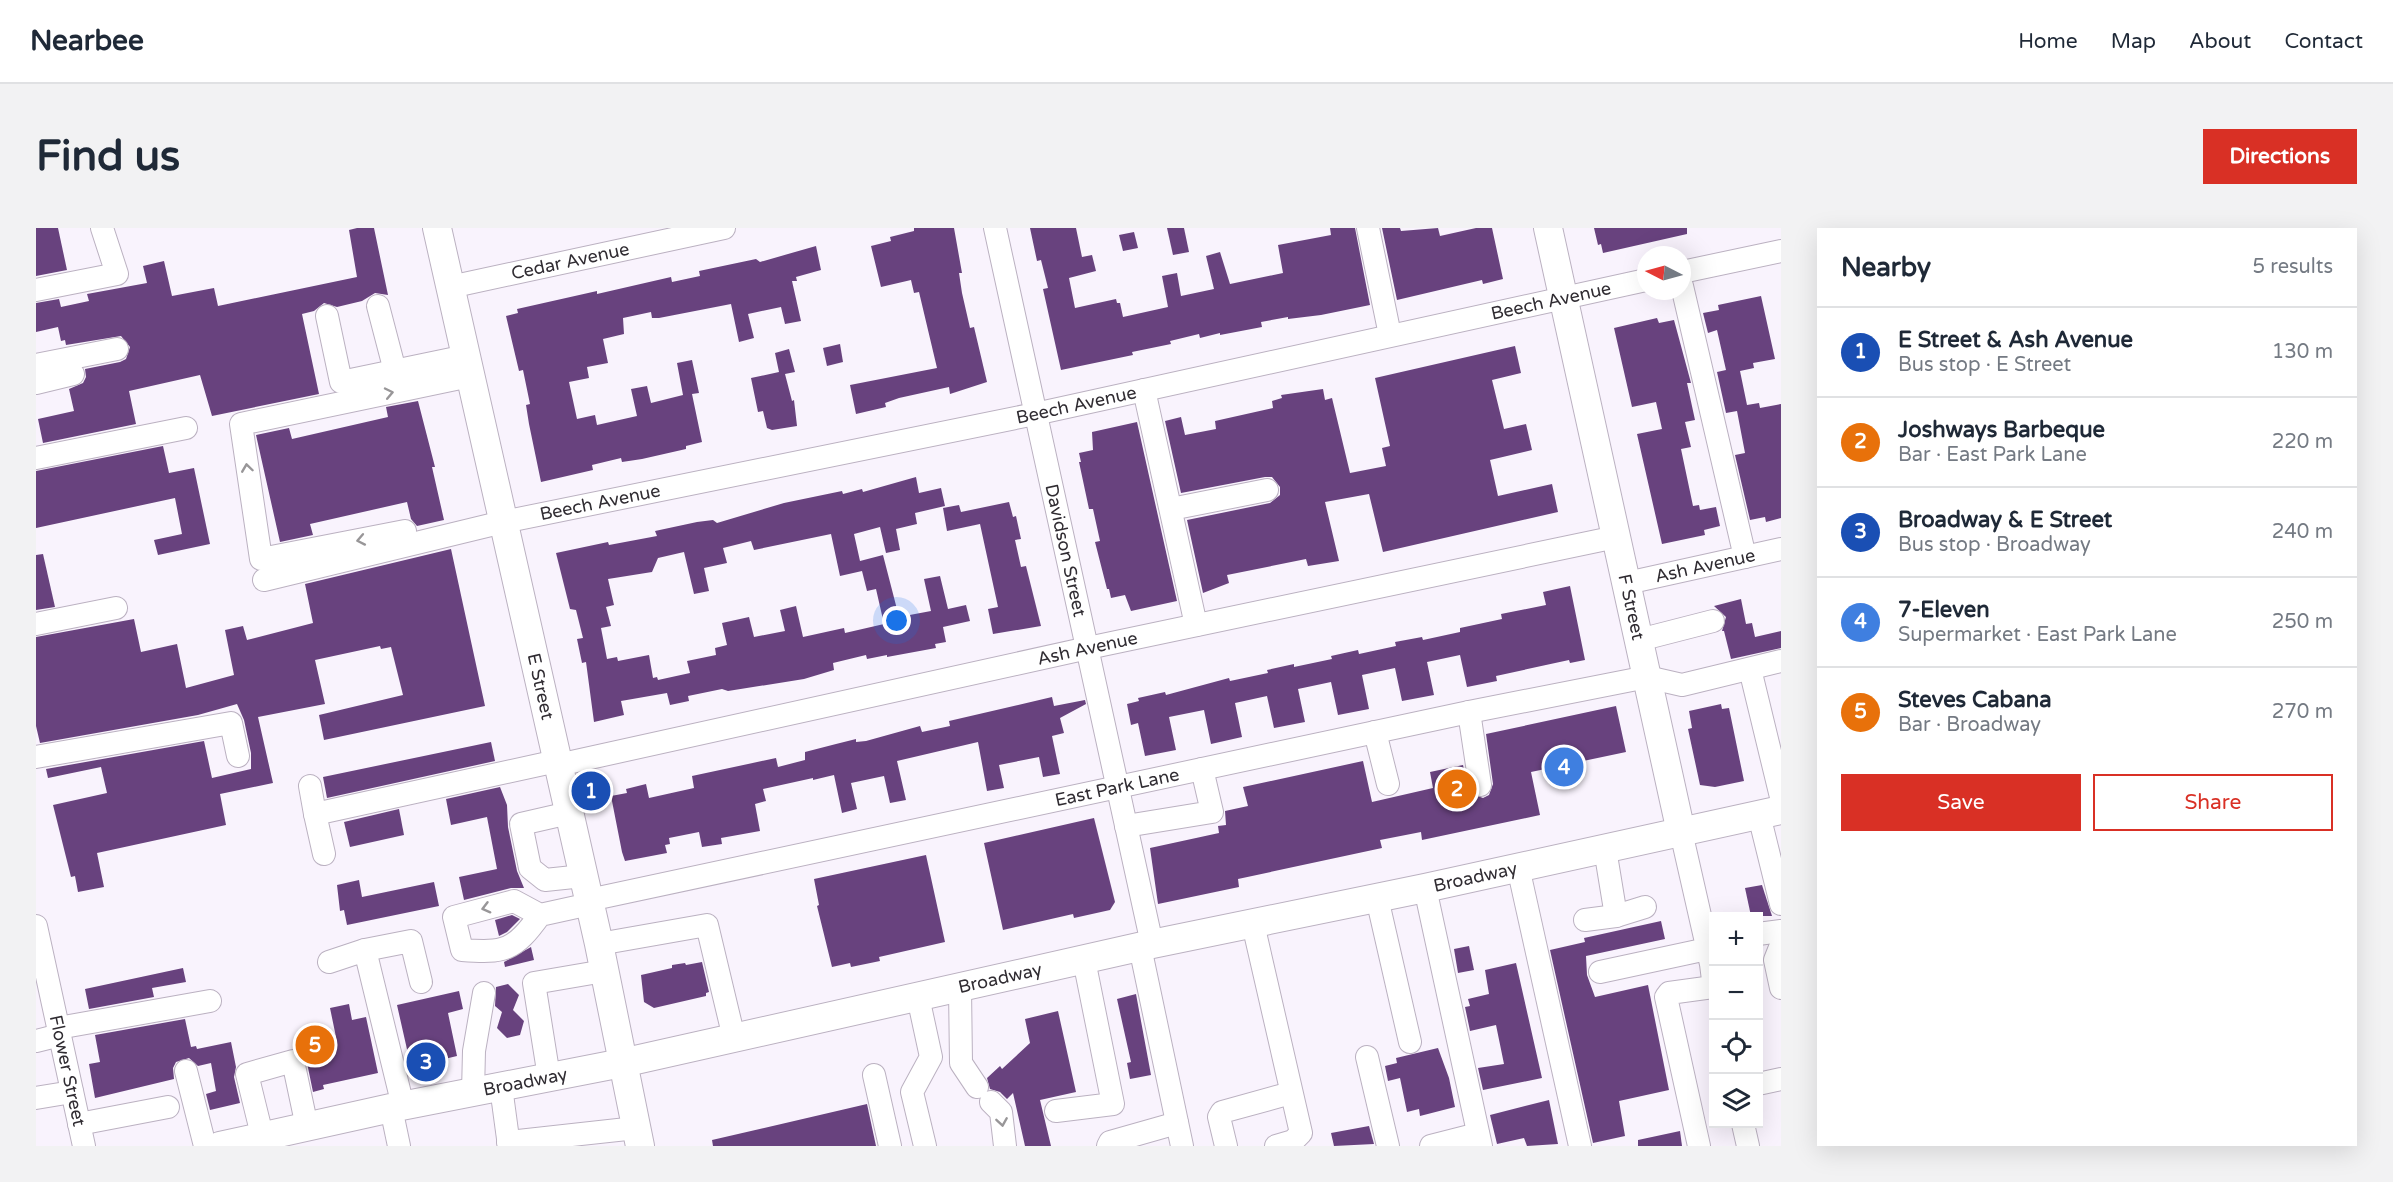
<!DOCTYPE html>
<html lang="en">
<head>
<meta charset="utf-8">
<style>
	:root { --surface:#fff; --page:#f2f2f3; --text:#1f2937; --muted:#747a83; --line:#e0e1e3; --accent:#d93025 }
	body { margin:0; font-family:"Varela Round",sans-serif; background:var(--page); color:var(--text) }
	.controls { position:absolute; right:18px; bottom:18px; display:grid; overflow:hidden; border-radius:0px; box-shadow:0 6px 24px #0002 }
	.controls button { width:54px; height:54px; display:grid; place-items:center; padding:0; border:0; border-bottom:2px solid var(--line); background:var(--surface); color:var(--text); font:30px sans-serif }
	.compass { position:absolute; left:1601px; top:18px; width:54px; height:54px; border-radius:50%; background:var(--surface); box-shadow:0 6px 24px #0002; rotate:276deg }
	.you { position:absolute; left:861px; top:393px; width:21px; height:21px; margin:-15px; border:4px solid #fff; border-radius:50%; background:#1a73e8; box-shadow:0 0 0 9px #1a73e833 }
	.badge { display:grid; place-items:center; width:39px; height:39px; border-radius:50%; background:var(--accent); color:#fff; font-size:20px; font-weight:700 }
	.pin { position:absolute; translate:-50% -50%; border:3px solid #fff; box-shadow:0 2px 6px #0006 }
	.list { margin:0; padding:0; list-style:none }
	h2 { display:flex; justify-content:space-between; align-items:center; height:78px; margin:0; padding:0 24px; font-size:26px }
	h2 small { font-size:20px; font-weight:400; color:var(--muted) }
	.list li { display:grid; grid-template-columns:39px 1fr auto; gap:18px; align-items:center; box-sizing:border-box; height:90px; padding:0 24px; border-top:2px solid var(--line) }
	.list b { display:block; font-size:22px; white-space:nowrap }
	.list p { margin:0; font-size:20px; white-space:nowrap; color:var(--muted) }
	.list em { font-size:20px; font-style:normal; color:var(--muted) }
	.actions { display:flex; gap:12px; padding:18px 24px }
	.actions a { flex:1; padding:14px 0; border:2px solid var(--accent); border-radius:0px; text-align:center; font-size:21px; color:var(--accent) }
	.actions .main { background:var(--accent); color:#fff }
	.icon { flex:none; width:33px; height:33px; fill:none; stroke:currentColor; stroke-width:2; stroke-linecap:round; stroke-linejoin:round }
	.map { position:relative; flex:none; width:1745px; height:918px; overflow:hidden; border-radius:0px }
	header { display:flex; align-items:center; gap:36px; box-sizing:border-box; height:84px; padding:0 30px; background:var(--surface); border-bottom:2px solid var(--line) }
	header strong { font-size:28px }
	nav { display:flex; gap:33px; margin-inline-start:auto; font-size:21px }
	.intro { display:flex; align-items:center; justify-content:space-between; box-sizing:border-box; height:144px; padding:0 36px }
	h1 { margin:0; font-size:42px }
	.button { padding:15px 27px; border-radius:0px; background:var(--accent); color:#fff; font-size:21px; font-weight:700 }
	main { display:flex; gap:36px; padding:0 36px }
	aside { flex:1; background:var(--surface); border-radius:0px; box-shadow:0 6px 24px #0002 }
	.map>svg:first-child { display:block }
	.building { fill:#68427e; fill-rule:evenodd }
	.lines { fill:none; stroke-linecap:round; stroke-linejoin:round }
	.minor-casing { stroke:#bbb1c1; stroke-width:24 }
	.major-casing { stroke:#bbb1c1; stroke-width:30 }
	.minor { stroke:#fff; stroke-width:22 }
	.major { stroke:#fff; stroke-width:28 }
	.oneway { stroke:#989698 }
	.labels { text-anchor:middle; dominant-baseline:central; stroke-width:6; stroke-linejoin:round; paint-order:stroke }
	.street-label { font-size:18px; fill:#302c32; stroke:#fff }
</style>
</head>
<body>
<header>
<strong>Nearbee</strong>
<nav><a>Home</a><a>Map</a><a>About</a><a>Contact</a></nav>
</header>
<div class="intro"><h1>Find us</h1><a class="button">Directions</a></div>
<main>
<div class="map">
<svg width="1745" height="918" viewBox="0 0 1745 918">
	<rect width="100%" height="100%" fill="#f9f3fd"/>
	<g class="building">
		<path d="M0,0h22l9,42 -31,6z"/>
		<path d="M321,0h17l14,67 -13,-2 -13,8 -25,6 -13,-4 -10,8 -12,3 17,80 -107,22 -12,-41 -71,16 7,33 -93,19 -5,-24 36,-8 -5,-22 14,-6 3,-6 -1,-8 35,-7 6,-3 4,-12 -9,-11 -55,9 -1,-5 -4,1 -3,-14 -22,5v-29l23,-4 2,8 28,-6 -2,-7 60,-11 -4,-17 21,-5 8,35 42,-8 4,18 139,-29 -8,-47z"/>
		<path d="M878,0h40l8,45h-3l3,20 8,35 4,-1 13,55 -37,12 -1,-7 -50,11 -14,5 1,4 -30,7 -6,-29 87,-17 -18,-76 -5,1 -3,-13 -30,7 -10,-41 20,-5 -1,-4 24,-6z"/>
		<path d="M994,0h46l6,29 10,-2 4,16 -27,7 6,30 41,-9 1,4h3l3,14 45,-10 -6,-31 15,-3 4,23 33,-7 -8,-33 14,-4 10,32 53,-11 -5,-28 53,-10 -1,-7h25l15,77 -49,10 -33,4v-2l-27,5 1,5 -42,8v-2l-20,5 -1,-4 -29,7 1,3 -39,8 1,3 -72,15 -18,-81 5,-1 -7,-28 -4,1z"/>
		<path d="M1131,0h17l5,24 -16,3z"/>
		<path d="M1346,0h18l1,3 37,-3 2,8 36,-8h16l11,51 -20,5 -1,-4 -85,20z"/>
		<path d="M1558,0h93v6l-84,19 -2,-9 -3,1z"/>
		<path d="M1098,4l4,16 -15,3 -4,-16z"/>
		<path d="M780,18l5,24 -25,7 1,4h-5l9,40 -16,3 -4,-17 -33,7 6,24 -15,4 -8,-38 -72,14h-7l-1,-6 -28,6 1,16 -21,5 5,24 -21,4 2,11 -20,4 8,37 18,-4 2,10 40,-9 -6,-27 16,-3 4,17 32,-8 -6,-32 15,-3 7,33 -7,1 10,48 -16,4v3l-44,10 -20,3 -1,-4 -29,7 1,5 -52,12 -12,-58 -3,-19 4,-1 -7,-34 -4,1 -13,-55 12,-3 -1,-4 80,-18v3l74,-17 1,5 28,-6 -1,-5 57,-12 4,3z"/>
		<path d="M1725,68l14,63 -22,4 1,5 -14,3 7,34 12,-2 1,5 21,-4v114l-15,4 -1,-5 -15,3 -15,-65 10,-2 -8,-42 -11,2 -9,-41 9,-2 -9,-40 -9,3 -5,-20 16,-3 -1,-5z"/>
		<path d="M1621,90l2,5 15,-3 17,63h-4l8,37 -10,2 6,25 -10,2 12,57 6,-1 1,5 16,-3 4,19 -16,4 1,5 -43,9 -25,-110 25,-5 -6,-27 -24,5 -18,-79z"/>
		<path d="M804,116l3,18 -16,4 -4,-18z"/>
		<path d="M1479,118l6,27 -29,7 12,49 22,-5 6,26 -42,10 8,36 54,-12 6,28 -175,40 -14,-58 -44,8 14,59 -31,5 -2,-7 -79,16 2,8 -26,10 -16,-73 83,-17 10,-8v-8l-8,-10h-7l-84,16 -16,-72 16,-4 4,18 31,-6 -1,-8 58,-13 -1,-7 10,-3 -1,-3 42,-6 2,11 7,-2 18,75 36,-7 -4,-18 8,-2 -15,-68z"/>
		<path d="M753,121l6,23 -10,2 7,27 2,-1 3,26 -25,4 -5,-2 -4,-17 -5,1 -7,-34 28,-6 -4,-19z"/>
		<path d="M382,173l17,66h-3l12,53 -27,6 -6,-7 -4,-17 -97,22 3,11 -33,7 -24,-107 33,-7 3,11 96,-22 -2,-10z"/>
		<path d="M1101,194l40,179 -46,10 -6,-16 -14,3 -2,-9h-2l-12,-47 5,-1 -7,-32h-4l-10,-47h2l-2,-9 14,-3 -1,-18z"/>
		<path d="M127,218l6,27 25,-5 16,76 -52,11 -4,-15 28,-6 -7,-36 -139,30v-57z"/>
		<path d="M880,249l3,16 22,-5 4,18 -30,7 2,11 -21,5 4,21 -14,3 -6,-26 -26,7 6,27 23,-6 16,62 32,-6 -7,-32 16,-3 8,33 18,-4 4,16 -27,6 3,15 -11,2 1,4 -49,9v-2l-20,4 -1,-4 -33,8 1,7 -30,9 -76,12 -6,-2 -34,7 1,5 -19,4 -3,-12 -46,8 3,14 -30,7 -8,-60 -4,1 -5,-24 6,-1 -7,-28 -6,-1 -14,-56 52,-11 1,3 48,-9 -2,-5 42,-9 16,-2 4,3 67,-20 58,-12 1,3 19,-5 1,3zM795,306l9,42 22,-5 5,20 9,-2 8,35 -39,9 -1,-5 -41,9 -7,-31 -16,4 5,21 -31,6 -5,-20 -27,6 5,22 -12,3 1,7 -29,6 3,12 -32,7 -1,-3 -4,1 -4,-23 -31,6 -1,-4 -10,2 -6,-31 10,-2 -5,-19 8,-2 -6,-26 44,-7 6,-14 26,-6 10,42 15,-3 -5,-23 23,-5 -4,-15 28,-7 3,9z"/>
		<path d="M973,274l4,15 3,-1 5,23 -6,1 6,27 5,-1 15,60 -48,8 -5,-25 10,-2 -18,-83 -33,7 -4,-23 16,-3 2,7z"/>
		<path d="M415,321l34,157 -161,34 -5,-25 84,-20 -12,-48 -10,2 -1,-3 -65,14 10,44 -67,13 15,66 -53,11 6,31 -129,28 7,34 -26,5 -3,-16 -4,1 -18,-72 54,-12 -6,-26 -53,11 -2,-9 158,-28 8,37 39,-9v-16l-7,-33 -7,-16 -39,11 -158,28 -4,-17v-89l98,-18 7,33 36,-8 9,44 48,-13 -9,-45 18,-4 4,14 66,-17 -8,-39z"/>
		<path d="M7,326l12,53 -19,3v-55z"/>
		<path d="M1534,358l15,74 -15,3 -1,-3 -73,16 1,5 -30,6 -7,-32 -33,7 7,33 -32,6 -7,-33 -33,7 7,34 -31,6 -7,-33 -33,7 7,33 -31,6 -7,-32 -32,7 7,34 -31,7 -7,-34 -35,7 7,33 -31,6 -7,-33 -7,2 -4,-21 12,-3 -1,-3 27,-6 1,3 63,-17 1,3 38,-8 -1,-3 27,-6v3l38,-8 -1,-3 27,-6 1,4 37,-8 -1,-4 27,-5 1,3 37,-8v-4l42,-9 -1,-5 45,-9 -3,-13z"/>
		<path d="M1705,371l5,25 6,-1 3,14 26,-6v17l-50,11 -7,-28h-2l4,-14 -12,-11z"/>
		<path d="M1016,469l2,9 31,-6 1,4 -26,14 4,15 -12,3 8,38 -17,3 -4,-20 -40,8 5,23 -17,3 -9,-49 -81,19 9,39 -16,3 -6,-27 -33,7 6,26 -15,4 -8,-38 -21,5v-2l-50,11 3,12 -11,3 5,27 -39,7 1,6 -20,3 -3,-15 -30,6 1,6 -5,1 2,8 -42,8 -3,-9 -11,-56 16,-3 -1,-4 20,-5 3,14 45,-10 -2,-12 84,-18 2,9 27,-7v-8l31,-8 20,-5v3l10,-1 54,-15 2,6 28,-6 -1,-5z"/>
		<path d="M1685,476l1,5 7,-1 15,73 -29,6 -15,-2 -12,-56 4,-1 -3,-17z"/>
		<path d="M1580,478l10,46 -95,20 9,43 -118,25 -1,-8 -41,8 2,8 -144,31 1,8 -81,17 -8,-56 69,-15 -1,-7 8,-1 -1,-14 23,-5 -5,-19 120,-26 9,41 61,-14 -3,-16 33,-7 6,28 14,5 6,-3 4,-11 -7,-50z"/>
		<path d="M455,514l4,19 -168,37 -4,-21z"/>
		<path d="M464,559l7,18 1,22 9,44 7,17h-13l-47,12 -5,-23 38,-8 -10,-52 -36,8 -5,-26z"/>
		<path d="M363,581l5,26 -54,12 -6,-25z"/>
		<path d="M1058,590l21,84 -5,8 -36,8 -1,-4 -70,16 -19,-87z"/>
		<path d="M890,627l19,87 -66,15 1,4 -29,6 -1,-4 -18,4 -15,-61 2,-1 -5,-26z"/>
		<path d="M323,652l3,17 72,-15 5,24 -92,19 -3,-15 -4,1 -3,-26z"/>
		<path d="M1726,657l10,31h-21l-6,-28z"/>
		<path d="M476,687l8,4 -13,13 -8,4 -4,-16z"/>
		<path d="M1625,693l4,18 -79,17 1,19 8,22 53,-12 21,105 -50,11 6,35 -32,7 -43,-193 35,-8 -1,-4z"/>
		<path d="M1433,718l5,24 -16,3 -4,-24z"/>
		<path d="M495,719l3,13 -29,7 -1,-5z"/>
		<path d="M666,734l7,30 -3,1v3l-52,12 -10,-6 -3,-27 31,-7v-3l13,-2 1,2z"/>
		<path d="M1480,735l26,115 -59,12 -5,-22 26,-4 -8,-39 -26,6 -5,-24 5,-1 -2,-7 21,-5 -4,-24z"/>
		<path d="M147,740l3,14 -34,6 2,9 -65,12 -4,-20z"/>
		<path d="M472,756l11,11 -6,15 11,11 -4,14 -13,3 -10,-10 5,-16 -7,-6 1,-19z"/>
		<path d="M423,763l4,18 -15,4 9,43 -46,11 -14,-62z"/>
		<path d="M1100,766l15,81 -21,4 -3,-16 4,-1 -14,-63z"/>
		<path d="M313,776l3,16 14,-3 12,56 -55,12 1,4 -11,3 -7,-34 -8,-12 38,-9 -6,-29z"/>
		<path d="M1022,783l18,81 -36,8 11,46h-26l-12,-53 -6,6 -7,-7 -10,-3 -3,-11 13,-12 2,3 28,-26 -5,-24z"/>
		<path d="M149,791l6,28 5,-1 1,3 34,-7 5,25 -2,10 6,26 -30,7 -4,-16 10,-3 -5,-28 -13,3 -9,-8 -13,4 -3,6 1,11 -79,19 -6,-34 11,-2 -5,-27z"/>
		<path d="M1402,820l11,30 6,29 -35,9 -1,-7 -12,3 -7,-34 -12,3 -3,-15 12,-3 -1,-5z"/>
		<path d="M1513,872l9,44 -31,2 -3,-8 -27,6 -7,-29z"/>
		<path d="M831,876l9,42h-163l-1,-6z"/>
		<path d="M1333,898l5,18 -40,2 -3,-13z"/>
		<path d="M1644,903l2,15h-44v-6z"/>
	</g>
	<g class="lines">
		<defs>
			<g id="minor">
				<path id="s1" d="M959,0l157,716"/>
				<path d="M1332,0l22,107"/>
				<path d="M1646,44l99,-21"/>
				<path d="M1646,58l63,271"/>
				<path id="s2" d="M414,59l274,-59"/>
				<path d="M0,62l81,-16 -15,-46"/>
				<path d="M342,78l17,65"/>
				<path d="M291,88l14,66 125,-26"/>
				<path d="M0,137l81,-16"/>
				<path d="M0,155l37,-9"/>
				<path d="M1108,162l52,235"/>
				<path d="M0,230l150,-30"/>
				<path d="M1135,281l96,-19"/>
				<path d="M369,303l-144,28 -20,-135 229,-48"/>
				<path id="s3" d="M228,352l239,-58 532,-108 611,-134"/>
				<path id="s4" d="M1591,355l154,-34"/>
				<path d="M0,396l80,-16"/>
				<path d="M1603,412l74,-19"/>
				<path d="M1714,441l31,128"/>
				<path d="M1433,484l11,73"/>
				<path d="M1339,504l13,52"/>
				<path d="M0,529l195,-34 7,33"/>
				<path id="s5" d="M522,537l530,-117 528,-111"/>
				<path d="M274,558l5,28"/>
				<path d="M533,585l-48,11 9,44 15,12 38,-4"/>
				<path d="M1723,587l22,89"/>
				<path d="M1090,598l86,-14 -10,-43"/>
				<path d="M1645,604l30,132 3,24"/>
				<path d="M1569,621l11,67"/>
				<path d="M288,626l-9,-40 242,-53"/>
				<path d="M1482,639l62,279"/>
				<path d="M1389,660l56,258"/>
				<path d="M1341,670l33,144"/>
				<path id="s6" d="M553,672l880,-188 178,-35 35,8 99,-24"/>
				<path d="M504,687c-26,36 -35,38 -78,35l-8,-33 60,-16 26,14 50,-11"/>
				<path d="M1549,692l31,-4 29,-9"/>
				<path d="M1217,696l48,209 -8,8 -17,5"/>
				<path id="s7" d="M0,698l48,220"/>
				<path d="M1722,706l23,-3"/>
				<path d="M563,716l108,-19 27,113"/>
				<path d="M1745,717l-6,15 6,28"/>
				<path d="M1104,719l42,199"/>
				<path d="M329,722l46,-9 10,41"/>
				<path d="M293,734l36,-12 38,156"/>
				<path d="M1564,744l107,-23"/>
				<path d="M924,760l1,75 16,24"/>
				<path d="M882,769l13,60 -19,35 13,54"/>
				<path d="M22,800l152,-27"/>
				<path d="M0,813l24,-6"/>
				<path d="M1331,829l21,89"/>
				<path d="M150,843l19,75"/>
				<path d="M838,847l16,71"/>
				<path d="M513,849l-15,-94 70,-12"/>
				<path d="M1722,856l23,-5"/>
				<path d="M465,859l8,59"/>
				<path d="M437,864l1,-41 10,-58"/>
				<path d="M0,870l36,-6"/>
				<path d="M955,874l10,10 4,34"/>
				<path d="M355,880l8,38"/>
				<path d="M1020,883l57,-7 -29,-144"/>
				<path d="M43,896l89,-17"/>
				<path d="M1707,896l5,22"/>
				<path d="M226,907l-15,-61 46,-13 14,66"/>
				<path d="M472,914l128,-14"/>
				<path d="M1072,918l2,-4 67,-19"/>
				<path d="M1190,918l-7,-29 3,-5 69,-19"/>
				<path d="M1395,918l47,-12"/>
				<path d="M1663,918l-33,-149 3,-4 44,-6"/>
			</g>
			<g id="major">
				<path id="s8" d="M401,0l162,716 41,202"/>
				<path id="s9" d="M1512,0l133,604"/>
				<path id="s10" d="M184,918l171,-38 231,-45 530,-119 273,-56 356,-78"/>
			</g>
		</defs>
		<use href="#minor" class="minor-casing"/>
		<use href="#major" class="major-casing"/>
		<use href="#minor" class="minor"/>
		<use href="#major" class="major"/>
	</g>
	<defs><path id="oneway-chevron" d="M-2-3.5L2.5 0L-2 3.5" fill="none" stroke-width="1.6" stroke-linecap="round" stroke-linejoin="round" transform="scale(1.5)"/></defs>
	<g class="oneway">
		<use href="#oneway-chevron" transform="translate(353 165) rotate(-12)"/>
		<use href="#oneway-chevron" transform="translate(211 240) rotate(-98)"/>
		<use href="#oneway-chevron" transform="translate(325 312) rotate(169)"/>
		<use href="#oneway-chevron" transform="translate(450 680) rotate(165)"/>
		<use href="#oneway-chevron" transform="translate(966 894) rotate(81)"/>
	</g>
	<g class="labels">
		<g class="street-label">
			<text stroke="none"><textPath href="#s2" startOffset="123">Cedar Avenue</textPath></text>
			<text stroke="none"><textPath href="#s3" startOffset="1317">Beech Avenue</textPath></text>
			<text stroke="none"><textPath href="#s3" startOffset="831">Beech Avenue</textPath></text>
			<text stroke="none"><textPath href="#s3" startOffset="345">Beech Avenue</textPath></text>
			<text stroke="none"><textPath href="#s1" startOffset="330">Davidson Street</textPath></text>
			<text stroke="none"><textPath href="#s4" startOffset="80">Ash Avenue</textPath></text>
			<text stroke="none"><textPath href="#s9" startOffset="388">F Street</textPath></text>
			<text stroke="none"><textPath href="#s5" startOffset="542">Ash Avenue</textPath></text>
			<text stroke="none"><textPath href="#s8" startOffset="470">E Street</textPath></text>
			<text stroke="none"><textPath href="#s6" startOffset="540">East Park Lane</textPath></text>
			<text stroke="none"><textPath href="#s10" startOffset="1284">Broadway</textPath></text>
			<text stroke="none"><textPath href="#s10" startOffset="798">Broadway</textPath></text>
			<text stroke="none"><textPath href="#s7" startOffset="148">Flower Street</textPath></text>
			<text stroke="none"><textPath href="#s10" startOffset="312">Broadway</textPath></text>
		</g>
	</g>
</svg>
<div class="controls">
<button>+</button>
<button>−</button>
<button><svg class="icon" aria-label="locate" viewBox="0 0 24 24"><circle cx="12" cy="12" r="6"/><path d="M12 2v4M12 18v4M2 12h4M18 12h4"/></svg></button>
<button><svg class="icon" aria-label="layers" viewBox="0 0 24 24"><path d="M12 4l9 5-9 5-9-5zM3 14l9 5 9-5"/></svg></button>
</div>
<svg class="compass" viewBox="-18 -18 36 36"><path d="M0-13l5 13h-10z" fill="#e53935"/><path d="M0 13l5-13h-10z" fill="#747a83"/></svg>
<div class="you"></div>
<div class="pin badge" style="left:555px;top:563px;background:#1a4fb4">1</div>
<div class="pin badge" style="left:1421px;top:561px;background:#e8710a">2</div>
<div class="pin badge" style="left:390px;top:834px;background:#1a4fb4">3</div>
<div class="pin badge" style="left:1528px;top:539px;background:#3f7fe0">4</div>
<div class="pin badge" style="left:279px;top:817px;background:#e8710a">5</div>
</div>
<aside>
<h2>Nearby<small>5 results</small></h2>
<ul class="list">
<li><span class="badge" style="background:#1a4fb4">1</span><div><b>E Street &amp; Ash Avenue</b><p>Bus stop · E Street</p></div><em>130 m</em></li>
<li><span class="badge" style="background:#e8710a">2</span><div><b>Joshways Barbeque</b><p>Bar · East Park Lane</p></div><em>220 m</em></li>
<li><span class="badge" style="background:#1a4fb4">3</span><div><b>Broadway &amp; E Street</b><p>Bus stop · Broadway</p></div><em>240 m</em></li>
<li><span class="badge" style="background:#3f7fe0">4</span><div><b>7-Eleven</b><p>Supermarket · East Park Lane</p></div><em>250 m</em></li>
<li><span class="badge" style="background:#e8710a">5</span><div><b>Steves Cabana</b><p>Bar · Broadway</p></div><em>270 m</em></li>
</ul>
<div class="actions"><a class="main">Save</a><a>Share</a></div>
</aside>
</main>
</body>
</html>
